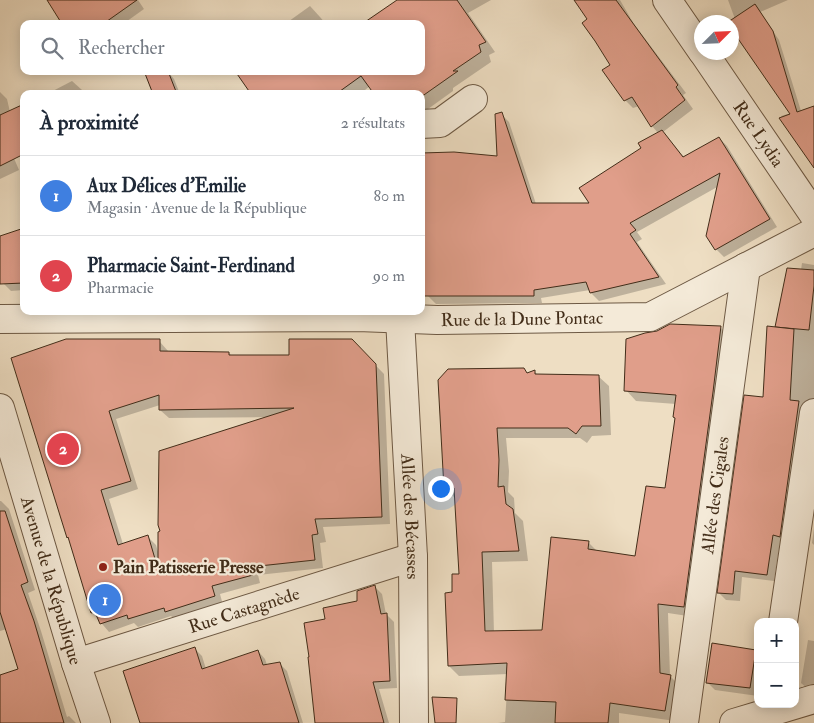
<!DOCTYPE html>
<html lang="fr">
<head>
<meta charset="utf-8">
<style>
	:root { --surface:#fff; --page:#f2f2f3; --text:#1f2937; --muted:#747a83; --line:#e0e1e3; --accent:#ea580c }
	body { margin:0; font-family:"IM FELL Double Pica",serif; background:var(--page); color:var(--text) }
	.controls { position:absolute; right:15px; bottom:15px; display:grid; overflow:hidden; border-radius:10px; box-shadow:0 2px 12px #0003 }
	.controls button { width:45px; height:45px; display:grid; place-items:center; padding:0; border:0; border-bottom:1px solid var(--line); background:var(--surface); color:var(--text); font:25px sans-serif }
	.compass { position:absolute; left:694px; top:15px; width:45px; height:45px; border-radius:50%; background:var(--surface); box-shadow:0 2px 12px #0003; rotate:66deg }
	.you { position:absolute; left:440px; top:488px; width:18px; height:18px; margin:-12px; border:4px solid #fff; border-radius:50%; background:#1a73e8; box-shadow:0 0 0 8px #1a73e833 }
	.badge { display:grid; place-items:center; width:32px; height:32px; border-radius:50%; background:var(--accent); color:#fff; font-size:16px; font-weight:700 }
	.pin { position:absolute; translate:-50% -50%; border:2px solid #fff; box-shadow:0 1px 5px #0006 }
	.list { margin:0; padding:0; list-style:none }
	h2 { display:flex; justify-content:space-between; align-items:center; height:65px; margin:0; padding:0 20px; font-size:21px }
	h2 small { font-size:16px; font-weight:400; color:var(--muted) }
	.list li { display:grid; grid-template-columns:32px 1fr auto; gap:15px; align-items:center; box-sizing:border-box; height:80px; padding:0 20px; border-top:1px solid var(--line) }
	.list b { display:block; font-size:19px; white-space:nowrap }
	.list p { margin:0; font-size:16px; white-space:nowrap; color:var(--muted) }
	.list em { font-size:16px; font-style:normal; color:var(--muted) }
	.icon { flex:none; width:28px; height:28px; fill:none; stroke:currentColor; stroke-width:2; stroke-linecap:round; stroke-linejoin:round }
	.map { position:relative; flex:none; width:814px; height:723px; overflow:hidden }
	.search { position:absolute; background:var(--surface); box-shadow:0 2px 12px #0003; left:20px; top:20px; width:405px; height:55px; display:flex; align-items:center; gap:12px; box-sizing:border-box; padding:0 18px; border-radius:10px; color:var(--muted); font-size:19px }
	.panel { position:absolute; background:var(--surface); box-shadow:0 2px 12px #0003; left:20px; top:90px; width:405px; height:225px; border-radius:10px }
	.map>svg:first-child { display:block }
	.shadow { fill:#0003; fill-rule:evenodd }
	.building { fill:#e09e8a; stroke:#422d19; fill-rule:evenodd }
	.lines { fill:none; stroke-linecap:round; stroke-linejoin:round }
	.street-casing { stroke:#6d5944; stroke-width:30 }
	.street { stroke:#f4ead8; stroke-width:28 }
	.poi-dot { fill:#8f2418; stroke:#f4ead8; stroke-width:2 }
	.labels { text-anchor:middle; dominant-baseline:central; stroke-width:4.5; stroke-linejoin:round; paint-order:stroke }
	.street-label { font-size:18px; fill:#422d19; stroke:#f4ead8 }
	.poi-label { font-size:18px; font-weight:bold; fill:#422d19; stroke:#f4ead8; text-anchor:start }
</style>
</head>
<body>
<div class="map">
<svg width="814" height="723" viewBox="0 0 814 723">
	<rect width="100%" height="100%" fill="#eedec3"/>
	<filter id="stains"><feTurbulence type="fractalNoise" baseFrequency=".004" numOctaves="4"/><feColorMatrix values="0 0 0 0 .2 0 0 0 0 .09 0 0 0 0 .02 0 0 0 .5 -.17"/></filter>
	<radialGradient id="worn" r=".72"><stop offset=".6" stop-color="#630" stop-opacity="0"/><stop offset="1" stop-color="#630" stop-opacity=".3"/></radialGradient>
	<g class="shadow">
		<path d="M54,0h84l6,9 -21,15h-59z"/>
		<path d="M399,0h92l-23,13 27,39 -6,3 2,7 -38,26v3l-32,23v-20l-51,-8 -10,8h-108l-15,-23h184v-47z"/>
		<path d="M576,0h44l14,24 52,69 -3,2 10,14 -30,23 7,8 14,17 35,-19 8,8 50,81 -53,30 -8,-8 3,-63 -82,46 5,7 -5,3 29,42 -67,17 -8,-8 -1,-3 -49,8 1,5 -106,1 -15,-15 3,-33 -1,-46h-2v-55l77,2 3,-43 8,8 27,82h55l52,-55 16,-15 -7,-8 -13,-20 -6,2 -8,-8 -14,-35 -23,-46z"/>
		<path d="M728,0h60l-28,12 19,28 22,71 13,-4v59l-27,-39 -6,-11 10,-3 -59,-85v-6h-2l5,-3z"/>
		<path d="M310,6l10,11 6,7h-41z"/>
		<path d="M168,72l6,7 6,15h-26z"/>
		<path d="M72,81l10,9 1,4h-36z"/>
		<path d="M0,92l7,7 3,13 3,44 6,14 -19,9z"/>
		<path d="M24,229v61l-13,1 -8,-8 -3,-11v-34z"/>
		<path d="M802,263l12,2v142l-27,136 -7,-1 -6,39 -32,-4 -2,24 -14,-1 -7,-7 45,-194 12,-70 25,-59z"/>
		<path d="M720,327l11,11 -37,279 -26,-4 2,63 10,10 -5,35 -56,-8v10h-121l7,-1 3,-48 -49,2 -10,-10 4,-72 7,-19 -4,-76 -11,-11 79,-118 4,4 6,-3 5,5h59l11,10 2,49 -19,1 -5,7 -7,-5h-74l3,33 -1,21 6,6 1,15 8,8 5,40 -36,1 2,71 49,-1 45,-90 10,10 38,5 30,-67 10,-71v-15l-40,-3 -10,-11z"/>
		<path d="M351,340l33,34 6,150 -67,3 3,15 -6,1 3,25 -65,7 2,8 -40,11 3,11 -48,15 -4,-4 -33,11 -4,-4 -25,9 -17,-20 -79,-254 147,-16 8,9v1l61,1 3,3h58zM160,405v5l9,8 100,-1 -107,115 -3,23 -3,-10 -9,-9 -24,8 -14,-45 29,-10 -22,-70z"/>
		<path d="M0,501h1l8,8 26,81 -7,3 13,38 26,86 2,-1 7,7h-76v-47l20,-7 -13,-40 -7,2z"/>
		<path d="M814,528v17l-2,-2z"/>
		<path d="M375,587l7,7 4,20 8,8 3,66 -18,1 10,34h-73l10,-103 33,-18z"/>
		<path d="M808,640l6,1v48l-5,1 -8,-7z"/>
		<path d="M195,649l7,7 4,13 52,-18 7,8 2,6 12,-2 8,8 16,52h-162z"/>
		<path d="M756,651l2,2v43l-43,-6 -8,-8z"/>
	</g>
	<g class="building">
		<path d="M47,0h90l-34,24h-41z"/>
		<path d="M397,0h60l29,42 -7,3 2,7 -28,19h5l-37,26v-3h-47l-13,-18 -25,18h-85l-16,-23h186v-47h-59z"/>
		<path d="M574,0h42l62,85 -2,2 9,13 -34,27 -19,-30 -8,4 -22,-31 8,-5 -15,-24 -13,-18 5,-4z"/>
		<path d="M755,4l18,27 24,81 17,-6v62l-35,-50 11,-4 -58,-84v-8h-4z"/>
		<path d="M144,71h24l9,23h-24z"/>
		<path d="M24,104v50l-24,12v-51z"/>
		<path d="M502,112l30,91h57l-10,-15 62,-40 -3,-5 24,-13 21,27 36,-20 51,82 -55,31 -9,-14 14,-63 -90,50 6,7 -6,4 29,43 -69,16 -4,-11 -52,8v6h-113v-41h2l-2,-102 33,-1 43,4 -2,-42z"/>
		<path d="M24,228v55l-24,1v-48z"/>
		<path d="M787,268l27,2v16l-5,44 -34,-3z"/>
		<path d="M670,324l51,2 -8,66 -29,215 -26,-3 2,69 11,2 -6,36 -55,-8 -2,20h-53l1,-21 -51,-2 2,-37 -59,3 -3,-73 7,-1v-18h7l-5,-86 -10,1 -6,-109 10,-11 76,-1 3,5 8,-3v4l64,1 2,51h-19l-6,8 -8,-6h-71l2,32 -1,27 6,-1 2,18 7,5 6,42 -37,1 3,79 57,-1 9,-93 38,4 -1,8 47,7 11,-70 19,2 10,-70 -2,-1 3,-22 -52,-4 2,-52 19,-6 12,-2z"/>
		<path d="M767,326l27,3 -4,71 9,1 -19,136 -7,-2 -6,40 -32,-4 -2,23 -16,-1 27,-198 19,2z"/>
		<path d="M66,339h94v12l69,1v3h60v-16h63l24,25 6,153 -67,2 3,15 -6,1 3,25 -65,7 3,8 -41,11 3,10 -50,16 -1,-4 -36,11 -1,-4 -27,9 -5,-12 -4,1 -23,-76 -1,1 -56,-180zM159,395v15l135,-2 -135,43 -1,74 2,6 -2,1v37l-10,-34 -30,10 -17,-55 30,-9 -22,-70z"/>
		<path d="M0,511h5l23,71 -7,3 13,36 30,102h-64v-48l18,-6 -18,-57z"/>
		<path d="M375,585l6,29 6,-1 3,68 -17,1 11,41h-69l-7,-66h1l-5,-34 21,-4 -2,-11 34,-7v-10z"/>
		<path d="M712,643l44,7 -6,38 -44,-5z"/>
		<path d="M195,647l7,22 56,-19 5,15 17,-3 19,61h-159l-17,-52z"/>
		<path d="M432,697l25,1 -1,25h-21z"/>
	</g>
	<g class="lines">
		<defs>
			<g id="street">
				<path d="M667,0l35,51"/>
				<path id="s1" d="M703,52l111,163"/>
				<path d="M421,124l19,-1 33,-24"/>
				<path id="s2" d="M398,311l2,8 13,238 1,166"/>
				<path id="s3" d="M0,319l358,-2 79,3 213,-3 164,-85"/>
				<path id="s4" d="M0,408l76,255 20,60"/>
				<path d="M783,622l31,-209"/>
				<path id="s5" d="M76,663l337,-106"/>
				<path id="s6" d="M684,723l62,-456"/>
				<path d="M734,723l80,-24"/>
			</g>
		</defs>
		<use href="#street" class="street-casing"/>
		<use href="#street" class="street"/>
	</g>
	<circle class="poi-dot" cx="103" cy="567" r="5"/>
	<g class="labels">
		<g class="street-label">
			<text stroke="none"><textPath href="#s1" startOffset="99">Rue Lydia</textPath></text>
			<text stroke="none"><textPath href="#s3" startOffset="522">Rue de la Dune Pontac</textPath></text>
			<text stroke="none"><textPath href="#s6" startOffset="230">Allée des Cigales</textPath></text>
			<text stroke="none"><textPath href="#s2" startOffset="206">Allée des Bécasses</textPath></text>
			<text stroke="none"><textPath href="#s4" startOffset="180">Avenue de la République</textPath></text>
			<text stroke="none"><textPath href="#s5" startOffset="176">Rue Castagnède</textPath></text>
		</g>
		<g class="poi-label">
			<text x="113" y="567">Pain Patisserie Presse</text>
		</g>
	</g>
	<rect width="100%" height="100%" filter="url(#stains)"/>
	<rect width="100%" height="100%" fill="url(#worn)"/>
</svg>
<div class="controls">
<button>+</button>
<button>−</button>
</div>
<svg class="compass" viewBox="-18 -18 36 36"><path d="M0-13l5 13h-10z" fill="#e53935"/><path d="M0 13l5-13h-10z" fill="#747a83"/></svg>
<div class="you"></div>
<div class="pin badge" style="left:105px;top:600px;background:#3f7fe0">1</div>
<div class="pin badge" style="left:63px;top:449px;background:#e0444e">2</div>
<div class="search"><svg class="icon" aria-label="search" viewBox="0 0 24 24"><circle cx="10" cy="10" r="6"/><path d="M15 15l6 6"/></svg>Rechercher</div>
<section class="panel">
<h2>À proximité<small>2 résultats</small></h2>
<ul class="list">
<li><span class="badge" style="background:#3f7fe0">1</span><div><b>Aux Délices d'Emilie</b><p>Magasin · Avenue de la République</p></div><em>80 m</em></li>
<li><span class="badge" style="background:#e0444e">2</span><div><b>Pharmacie Saint-Ferdinand</b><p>Pharmacie</p></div><em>90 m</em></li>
</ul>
</section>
</div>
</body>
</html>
